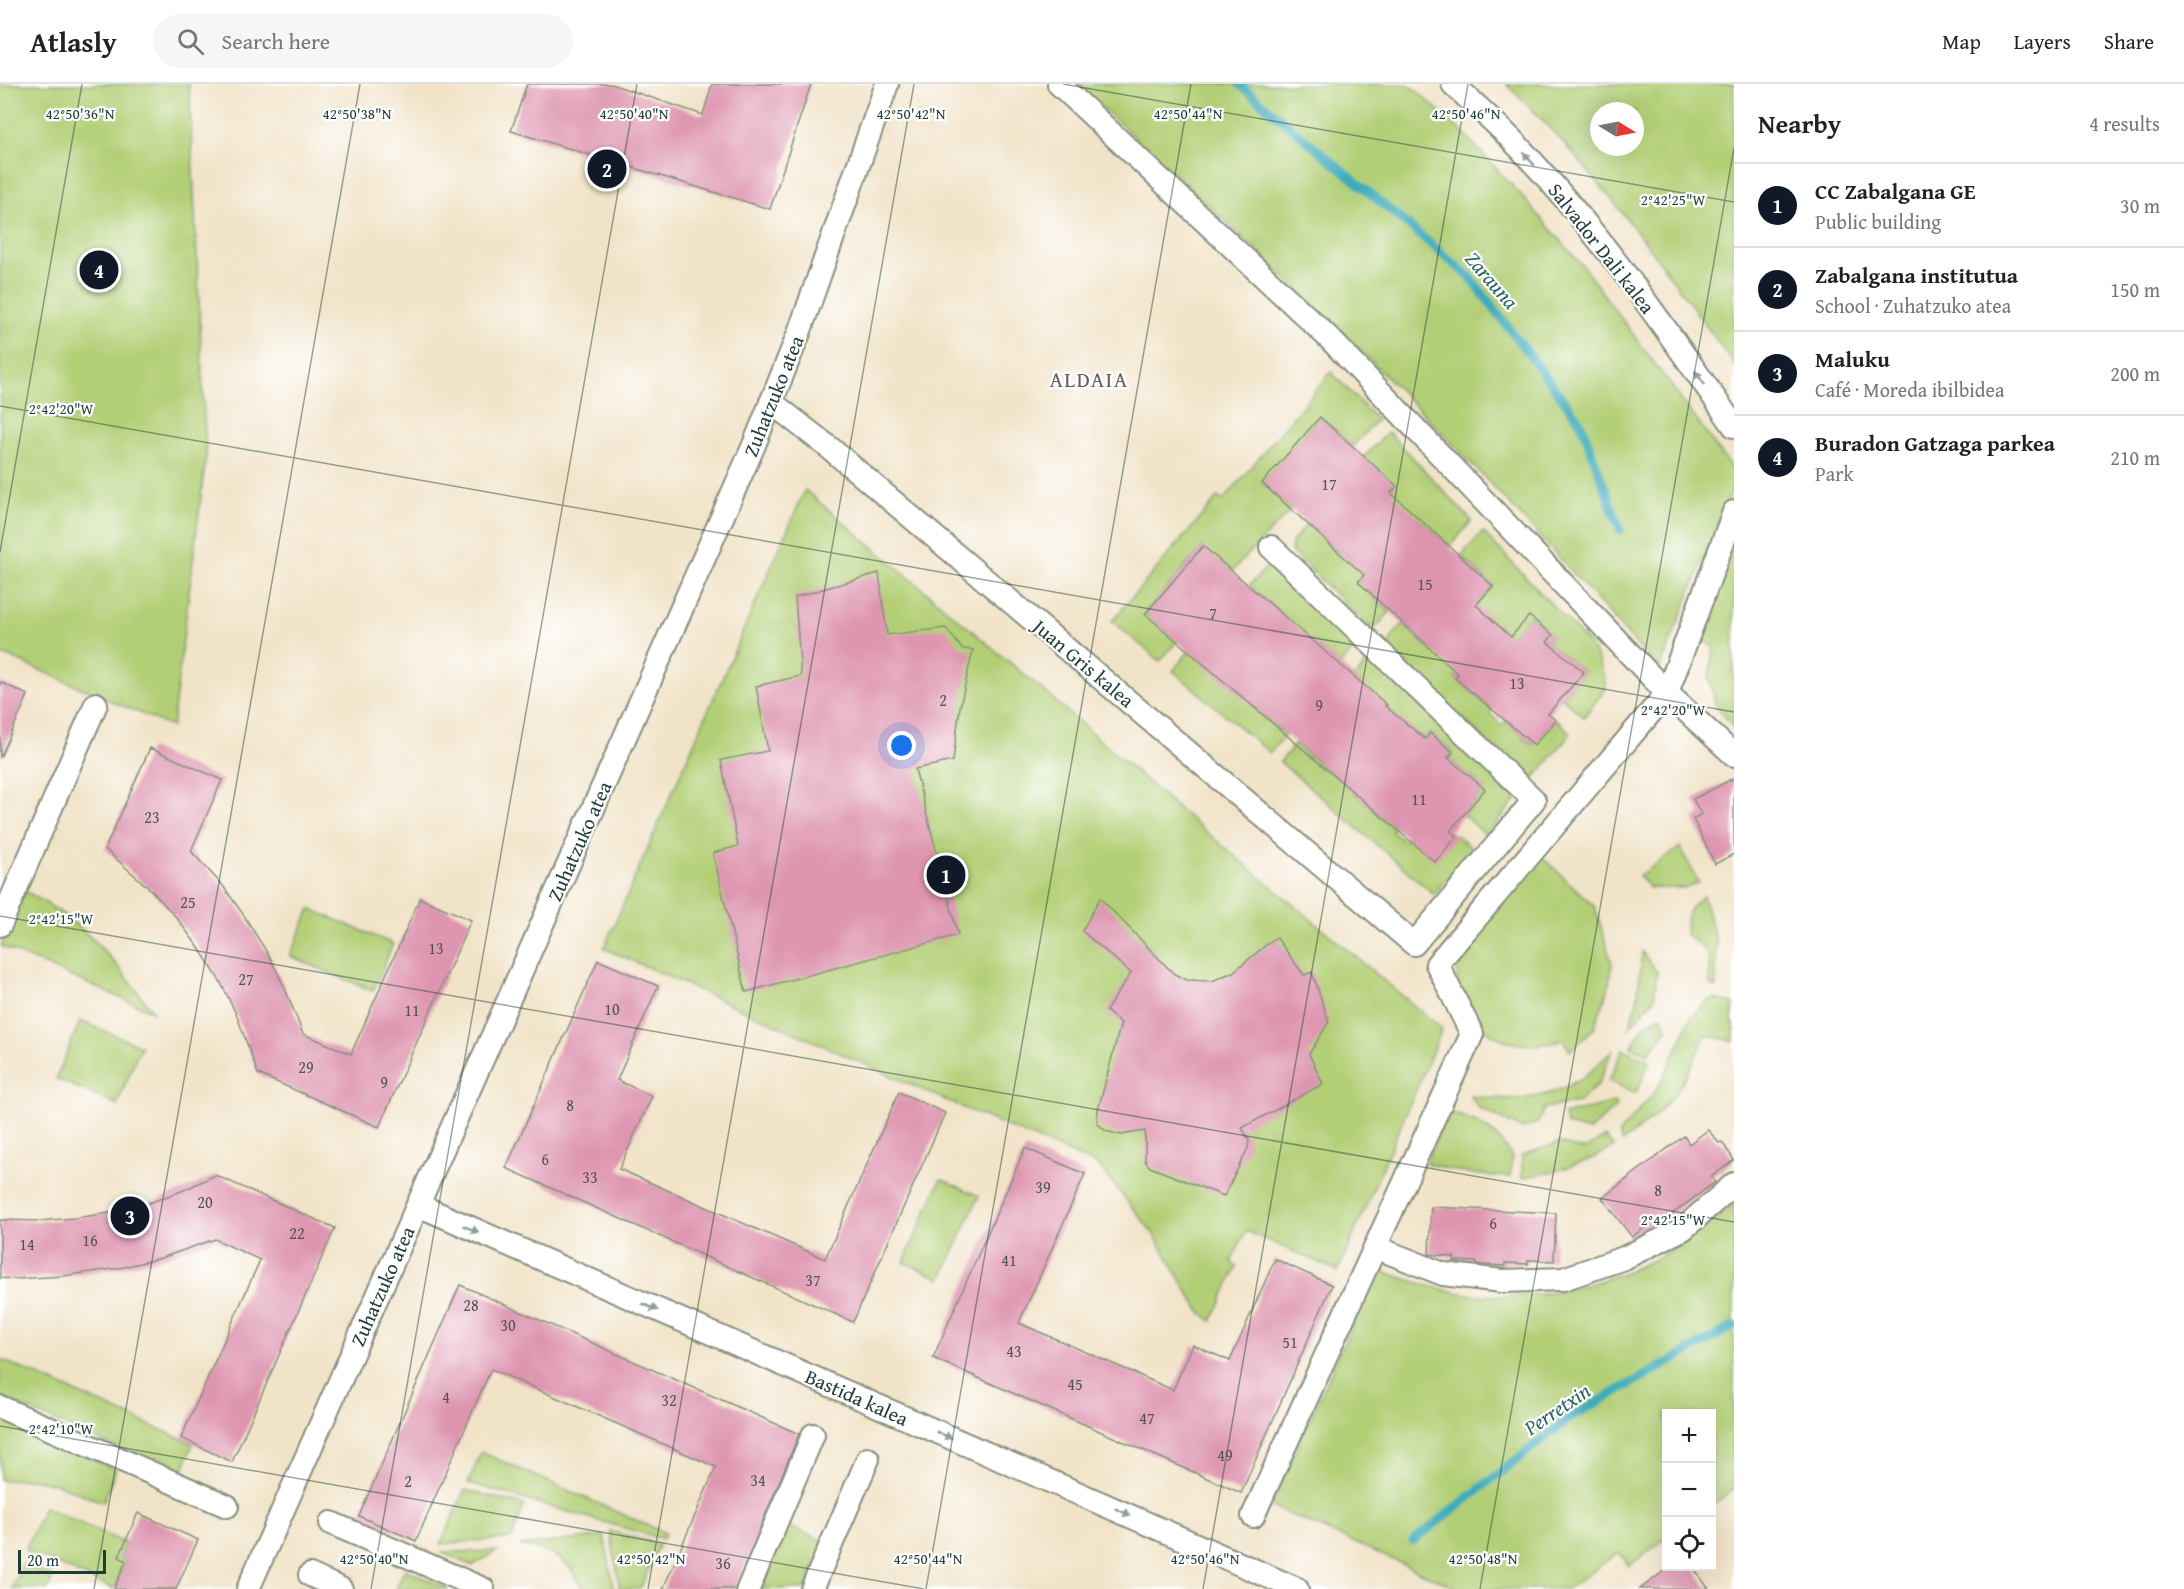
<!DOCTYPE html>
<html lang="en">
<head>
<meta charset="utf-8">
<style>
	:root { --surface:#fff; --page:#f6f6f6; --text:#222; --muted:#767676; --line:#e0e0e0; --accent:#111827 }
	body { margin:0; font-family:"Gentium Book Plus",serif; background:var(--page); color:var(--text) }
	.controls { position:absolute; right:18px; bottom:18px; display:grid; overflow:hidden; border-radius:0px; box-shadow:0 6px 24px #0002 }
	.controls button { width:54px; height:54px; display:grid; place-items:center; padding:0; border:0; border-bottom:2px solid var(--line); background:var(--surface); color:var(--text); font:30px sans-serif }
	.compass { position:absolute; left:1590px; top:18px; width:54px; height:54px; border-radius:50%; background:var(--surface); box-shadow:0 6px 24px #0002; rotate:100deg }
	.scale { position:absolute; left:18px; bottom:15px; width:88px; box-sizing:border-box; padding-left:6px; border:3px solid #1f3d34; border-top:0; font-size:16px; line-height:21px; white-space:nowrap; color:#1f3d34; -webkit-text-stroke:4px #fff; paint-order:stroke }
	.you { position:absolute; left:902px; top:662px; width:21px; height:21px; margin:-15px; border:4px solid #fff; border-radius:50%; background:#1a73e8; box-shadow:0 0 0 9px #1a73e833 }
	.badge { display:grid; place-items:center; width:39px; height:39px; border-radius:50%; background:var(--accent); color:#fff; font-size:20px; font-weight:700 }
	.pin { position:absolute; translate:-50% -50%; border:3px solid #fff; box-shadow:0 2px 6px #0006 }
	.list { margin:0; padding:0; list-style:none }
	h2 { display:flex; justify-content:space-between; align-items:center; height:78px; margin:0; padding:0 24px; font-size:26px }
	h2 small { font-size:20px; font-weight:400; color:var(--muted) }
	.list li { display:grid; grid-template-columns:39px 1fr auto; gap:18px; align-items:center; box-sizing:border-box; height:84px; padding:0 24px; border-top:2px solid var(--line) }
	.list b { display:block; font-size:22px; white-space:nowrap }
	.list p { margin:0; font-size:20px; white-space:nowrap; color:var(--muted) }
	.list em { font-size:20px; font-style:normal; color:var(--muted) }
	.icon { flex:none; width:33px; height:33px; fill:none; stroke:currentColor; stroke-width:2; stroke-linecap:round; stroke-linejoin:round }
	.map { position:relative; flex:none; width:1734px; height:1505px; overflow:hidden }
	header { display:flex; align-items:center; gap:36px; box-sizing:border-box; height:84px; padding:0 30px; background:var(--surface); border-bottom:2px solid var(--line) }
	header strong { font-size:28px }
	nav { display:flex; gap:33px; margin-inline-start:auto; font-size:21px }
	.search { width:420px; height:54px; background:var(--page); display:flex; align-items:center; gap:15px; box-sizing:border-box; padding:0 21px; border-radius:33px; color:var(--muted); font-size:22px }
	main { display:flex }
	aside { flex:1; background:var(--surface) }
	.map>svg:first-child { display:block }
	.green { fill:#b2cf76; stroke:#688655; stroke-width:1.5; fill-rule:evenodd }
	.lines { fill:none; stroke-linecap:round; stroke-linejoin:round }
	.stream { stroke:#3dabbb; stroke-width:9 }
	.building { fill:#de95b0 }
	.street-casing { stroke:#88907e; stroke-width:26 }
	.street { stroke:#fff; stroke-width:22 }
	.oneway { fill:#8f9e9a }
	.ticks { fill:none; stroke:#1f3d34; stroke-width:1.5; stroke-opacity:0.45 }
	.labels { text-anchor:middle; dominant-baseline:central; stroke-width:4.5; stroke-linejoin:round; paint-order:stroke }
	.number-label { font-size:16px; fill:#4f5353 }
	.street-label { font-size:20px; fill:#1f3d34; stroke:#fff }
	.water-label { font-size:21px; font-style:italic; fill:#2a6463; stroke:#fff }
	.quarter-label { font-size:22px; letter-spacing:1.5px; fill:#625c5f; stroke:#fff }
	.ticks-label { font-size:15px; text-anchor:middle; fill:#1f3d34; stroke:#fff; stroke-width:4.5; stroke-linejoin:round; paint-order:stroke }
</style>
</head>
<body>
<header>
<strong>Atlasly</strong>
<div class="search"><svg class="icon" aria-label="search" viewBox="0 0 24 24"><circle cx="10" cy="10" r="6"/><path d="M15 15l6 6"/></svg>Search here</div>
<nav><a>Map</a><a>Layers</a><a>Share</a></nav>
</header>
<main>
<div class="map">
<svg width="1734" height="1505" viewBox="0 0 1734 1505">
	<rect width="100%" height="100%" fill="#fff"/>
	<filter id="ink" filterUnits="userSpaceOnUse"><feTurbulence type="fractalNoise" baseFrequency=".0167" numOctaves="2"/><feDisplacementMap in="SourceGraphic" scale="12" xChannelSelector="R" yChannelSelector="G"/><feConvolveMatrix kernelMatrix="1 2 1 2 8 2 1 2 1" color-interpolation-filters="sRGB"/></filter>
	<filter id="wash" filterUnits="userSpaceOnUse"><feTurbulence type="fractalNoise" baseFrequency=".008" numOctaves="4" result="noise"/><feDisplacementMap in="SourceGraphic" scale="24" xChannelSelector="R" yChannelSelector="G"/><feGaussianBlur stdDeviation="1.35" result="paint"/><feColorMatrix in="noise" values="0 0 0 0 0 0 0 0 0 0 0 0 0 0 0 0 0 1.4 0 .05"/><feComposite in="paint" operator="in"/></filter>
	<g filter="url(#wash)">
		<rect width="100%" height="100%" fill="#f1e3c8"/>
		<g class="green">
			<path d="M0,0h189l17,372 -34,271 -172,-74z"/>
			<path d="M1076,0h333l51,46 60,64 61,70 153,207v14l-75,185c-62,-71 -125,-141 -190,-209 -125,-131 -258,-255 -393,-377z"/>
			<path d="M1506,0h228v281c-69,-97 -141,-200 -228,-281zM1599,27h36v36h-36z"/>
			<path d="M1331,288l46,48 -24,26 -33,-29 -58,66 29,27 -59,61 -30,-24 -57,67 32,27 -17,20 -48,-40 106,-124 5,4z"/>
			<path d="M1388,348l84,89 -22,25 -33,-29 -59,65 32,30 -14,15h-7l-78,-76 1,-9 15,-18 31,28 26,-95z"/>
			<path d="M805,406l241,203 134,117 262,219 -104,242 -92,-40 -15,31 6,4 -25,55 -12,-9 -47,-79 -55,-68 -148,-63 -346,-154z"/>
			<path d="M1483,448l108,114c8,14 13,26 15,42l-22,29 -22,-19 22,-26 -37,-30 5,-7 -22,-19 -19,21 -9,-7 -35,33 -12,15 37,32 -2,4 12,11 4,-3 27,23 23,-25 15,13 -41,50 -141,-135 2,-10 12,-14 30,27 60,-65 -32,-30z"/>
			<path d="M1734,457v187l-19,-24 -6,-28 5,-29 -18,-10z"/>
			<path d="M1274,481l80,75v9l-14,16 -32,-27 -57,67 34,30 -15,18 -97,-82 16,-20 35,29 56,-68 -31,-26 18,-19z"/>
			<path d="M1377,578l141,136 -32,37 -23,-20 22,-26 -37,-31 5,-6 -23,-19 -5,6 -17,-13 -55,66 41,35 -3,4 13,10 3,-3 50,-2 16,13 -39,45 -154,-132 15,-18 35,28 56,-67 -31,-27 11,-15z"/>
			<path d="M1680,763l19,36 -13,5h-36l-11,-12z"/>
			<path d="M1540,771l55,52 17,57 -4,26 -14,38 -24,23 -7,-11c-18,5 -40,7 -58,0 -32,-11 -58,-51 -44,-84 5,-10 16,-20 23,-29 19,-24 37,-48 56,-72z"/>
			<path d="M23,806c61,31 90,68 130,122l-152,-66z"/>
			<path d="M1703,812l13,44v48l-6,-3 -2,-32 -22,-19c0,-20 0,-26 17,-38z"/>
			<path d="M310,825l83,35 -20,47 -83,-35z"/>
			<path d="M1642,868l15,20 -3,27 -26,30 9,-27z"/>
			<path d="M1715,915l19,4 -2,19 2,1v18l-28,-6c-7,14 -13,29 -21,43 -15,27 -39,46 -63,64l-3,-8 37,-44 13,-24 21,-47 19,-19z"/>
			<path d="M1661,932l6,13 -19,25 -17,-7 14,-22z"/>
			<path d="M80,937l61,25 -24,58 -61,-25z"/>
			<path d="M1623,965l27,12 -14,32 -27,-12z"/>
			<path d="M1613,966l-15,34 -19,18 -35,6 -5,14 -17,7 -43,-21 -9,-12c42,5 75,6 112,-18 11,-7 21,-19 31,-28z"/>
			<path d="M1614,1018l3,4 -28,25 -22,-6 -3,-10z"/>
			<path d="M1447,1027l29,11 19,12 17,23 -2,20c-29,-1 -57,-5 -84,-14z"/>
			<path d="M1605,1053l9,10c-29,17 -59,25 -92,31v-23l37,-12 22,6 7,-1z"/>
			<path d="M941,1095l38,17 -38,83 -37,-17z"/>
			<path d="M1734,1121v284l-22,17v-92h-46v124l-37,28 -10,-14 -52,37h-108l-188,-83 106,-237c27,10 55,19 83,24 63,10 130,-4 187,-30 29,-13 61,-39 87,-58z"/>
			<path d="M0,1275l193,85 -12,32 -181,-79z"/>
			<path d="M0,1333l116,53 -13,32 -47,-18 -23,-5 -33,1z"/>
			<path d="M481,1368l184,81 -2,6 -195,-56z"/>
			<path d="M465,1406l59,15 -12,33 -71,6z"/>
			<path d="M44,1423l81,36 -6,14 7,4 -12,28 -89,-39z"/>
			<path d="M787,1442l38,15 -20,48h-44z"/>
			<path d="M610,1447l49,13 -19,45h-20z"/>
			<path d="M604,1452l10,53h-31c-15,-31 -29,-38 -63,-43z"/>
			<path d="M497,1467l-25,15 -31,-14z"/>
			<path d="M23,1480l30,13 -5,12h-36z"/>
			<path d="M405,1485l44,20h-53z"/>
		</g>
		<g class="lines">
			<g class="stream">
				<path d="M1239,0l231,193 111,146 39,107"/>
				<path d="M1413,1457l158,-124 163,-91"/>
			</g>
		</g>
		<g id="blocks">
			<g class="building">
				<path d="M527,0h84l92,31 9,-31h99l-41,125 -259,-78z"/>
				<path d="M1320,333l77,69 -6,7 102,93 -17,19 35,32 18,-21 24,19 -6,7 37,30 -36,42 8,6 -22,25 -79,-67 3,-4 -100,-92 6,-7 -102,-92z"/>
				<path d="M1203,462l184,159 -2,1 40,33 5,-6 23,19 -5,6 37,31 -35,42 7,5 -22,26 -290,-248z"/>
				<path d="M879,489l8,62 59,-7 16,21 11,1 -13,57 -7,54 -38,8 43,166 -212,57 -33,-139 25,-7 -17,-86 47,-9 -12,-65 45,-10 -6,-79z"/>
				<path d="M0,598l28,13 -28,63z"/>
				<path d="M150,664l72,32 -31,71 32,35 20,28 28,45 13,27 19,48 48,20 69,-156 51,22 -92,207 -121,-53 -21,-58 -17,-35 -21,-33 -23,-31 -26,-28 -45,-40z"/>
				<path d="M1734,694v76l-19,10 -22,-45 8,-5 -8,-15z"/>
				<path d="M1100,814l74,76 13,6 25,1 21,-9 43,-35 28,38 8,-3 17,50 -20,32 14,30 -81,44 7,12 -1,8 -24,48 -74,-29 -5,-6v-30l-24,4 -15,-4 -9,-8 1,-13 23,-87 -15,-12 25,-38 -49,-42z"/>
				<path d="M598,876l60,26 -41,94 35,16 -33,73 206,90 74,-167 46,21 -92,209 -347,-154z"/>
				<path d="M1708,1046l11,13 3,-1 12,18 -23,17 4,5 -59,44 -3,-5 -21,16 -30,-39 82,-62 5,8z"/>
				<path d="M1025,1064l60,26 -66,149 154,67 20,-45 37,16 45,-102 57,26 -91,208 -308,-135z"/>
				<path d="M215,1091l120,53 -103,234 -51,-24 79,-178 -45,-21 -54,19 -42,10 -56,8 -47,3 -16,-1v-58l39,1 36,-3 41,-6 33,-9 35,-13z"/>
				<path d="M1431,1123l125,6 -2,48 -26,-1v4l-23,-1v3l-21,-1 -7,-1v-2l-23,-1v-4l-25,-3z"/>
				<path d="M460,1201l339,149 -64,155h-72l53,-122 -225,-98 -75,172 -57,-25z"/>
				<path d="M138,1429l60,27 -22,49h-62l12,-28 -7,-4z"/>
				<path d="M1671,1482h21l17,23h-69z"/>
			</g>
		</g>
	</g>
	<g filter="url(#ink)">
		<use href="#blocks" fill-opacity="0" stroke="#88907e" stroke-width="1.5"/>
		<g class="lines">
			<defs>
				<g id="street">
					<path d="M1059,0l270,254 338,355 67,62"/>
					<path d="M1453,0c21,20 43,39 63,60 82,86 150,185 218,282"/>
					<path d="M771,318l60,47 583,495 120,-144 -263,-253"/>
					<path d="M0,841l96,-221"/>
					<path d="M418,1121l879,384"/>
					<path d="M1375,1163l68,27 59,7 61,-2 61,-21 59,-29 51,-45"/>
					<path d="M0,1323l227,99"/>
					<path d="M1253,1432l219,-482 -35,-70 230,-271 67,-181"/>
					<path d="M331,1439l152,66"/>
					<path d="M310,1491l31,14"/>
					<path d="M248,1505l506,-1144 45,-112 88,-249"/>
					<path d="M748,1505l65,-154"/>
					<path d="M812,1505l56,-130"/>
				</g>
			</defs>
			<use href="#street" class="street-casing"/>
			<use href="#street" class="street"/>
		</g>
		<defs><path id="oneway-solid" d="M-6-.8H1V-3.2L6.5 0L1 3.2V.8H-6Z" transform="scale(1.5)"/></defs>
		<g class="oneway">
			<use href="#oneway-solid" transform="translate(1529 75) rotate(-131)"/>
			<use href="#oneway-solid" transform="translate(1700 294) rotate(-125)"/>
			<use href="#oneway-solid" transform="translate(471 1145) rotate(24)"/>
			<use href="#oneway-solid" transform="translate(650 1223) rotate(24)"/>
			<use href="#oneway-solid" transform="translate(944 1351) rotate(24)"/>
			<use href="#oneway-solid" transform="translate(1123 1428) rotate(24)"/>
		</g>
	</g>
	<path class="ticks" d="M1063,0l671,118M0,322l1734,306M0,468l82,-468M0,832l1734,306M0,1342l924,163M94,1505l266,-1505M371,1505l266,-1505M648,1505l266,-1505M926,1505l265,-1505M1203,1505l265,-1505M1480,1505l254,-1441"/>
	<g class="labels">
		<g class="number-label">
			<text x="1329" y="400">17</text>
			<text x="1425" y="500">15</text>
			<text x="1213" y="529">7</text>
			<text x="1517" y="599">13</text>
			<text x="943" y="616">2</text>
			<text x="1319" y="621">9</text>
			<text x="1419" y="715">11</text>
			<text x="152" y="733">23</text>
			<text x="188" y="818">25</text>
			<text x="436" y="864">13</text>
			<text x="246" y="895">27</text>
			<text x="612" y="925">10</text>
			<text x="412" y="926">11</text>
			<text x="306" y="983">29</text>
			<text x="384" y="998">9</text>
			<text x="570" y="1021">8</text>
			<text x="545" y="1075">6</text>
			<text x="590" y="1093">33</text>
			<text x="1043" y="1103">39</text>
			<text x="1658" y="1106">8</text>
			<text x="205" y="1118">20</text>
			<text x="1493" y="1139">6</text>
			<text x="297" y="1149">22</text>
			<text x="90" y="1156">16</text>
			<text x="27" y="1160">14</text>
			<text x="1009" y="1176">41</text>
			<text x="813" y="1196">37</text>
			<text x="471" y="1221">28</text>
			<text x="508" y="1241">30</text>
			<text x="1290" y="1258">51</text>
			<text x="1014" y="1267">43</text>
			<text x="1075" y="1300">45</text>
			<text x="446" y="1313">4</text>
			<text x="669" y="1316">32</text>
			<text x="1147" y="1334">47</text>
			<text x="1225" y="1371">49</text>
			<text x="758" y="1396">34</text>
			<text x="408" y="1397">2</text>
			<text x="723" y="1479">36</text>
		</g>
		<g class="street-label">
			<text transform="translate(1602 164) rotate(52)">Salvador Dali kalea</text>
			<text transform="translate(773 312) rotate(-68)">Zuhatzuko atea</text>
			<text transform="translate(1084 579) rotate(40)">Juan Gris kalea</text>
			<text transform="translate(579 757) rotate(-66)">Zuhatzuko atea</text>
			<text transform="translate(382 1202) rotate(-66)">Zuhatzuko atea</text>
			<text transform="translate(857 1313) rotate(24)">Bastida kalea</text>
		</g>
		<g class="water-label">
			<text transform="translate(1492 196) rotate(49)">Zarauna</text>
			<text transform="translate(1557 1325) rotate(-34)">Perretxin</text>
		</g>
		<g class="quarter-label">
			<text x="1089" y="295">ALDAIA</text>
		</g>
	</g>
	<g class="ticks-label">
		<text x="80" y="35">42°50'36"N</text>
		<text x="357" y="35">42°50'38"N</text>
		<text x="634" y="35">42°50'40"N</text>
		<text x="911" y="35">42°50'42"N</text>
		<text x="1188" y="35">42°50'44"N</text>
		<text x="1466" y="35">42°50'46"N</text>
		<text x="1673" y="121">2°42'25"W</text>
		<text x="61" y="330">2°42'20"W</text>
		<text x="1673" y="631">2°42'20"W</text>
		<text x="61" y="840">2°42'15"W</text>
		<text x="1673" y="1141">2°42'15"W</text>
		<text x="61" y="1350">2°42'10"W</text>
		<text x="374" y="1480">42°50'40"N</text>
		<text x="651" y="1480">42°50'42"N</text>
		<text x="928" y="1480">42°50'44"N</text>
		<text x="1205" y="1480">42°50'46"N</text>
		<text x="1483" y="1480">42°50'48"N</text>
	</g>
</svg>
<div class="controls">
<button>+</button>
<button>−</button>
<button><svg class="icon" aria-label="locate" viewBox="0 0 24 24"><circle cx="12" cy="12" r="6"/><path d="M12 2v4M12 18v4M2 12h4M18 12h4"/></svg></button>
</div>
<svg class="compass" viewBox="-18 -18 36 36"><path d="M0-13l5 13h-10z" fill="#e53935"/><path d="M0 13l5-13h-10z" fill="#767676"/></svg>
<div class="scale">20 m</div>
<div class="you"></div>
<div class="pin badge" style="left:946px;top:791px">1</div>
<div class="pin badge" style="left:607px;top:85px">2</div>
<div class="pin badge" style="left:130px;top:1132px">3</div>
<div class="pin badge" style="left:99px;top:186px">4</div>
</div>
<aside>
<h2>Nearby<small>4 results</small></h2>
<ul class="list">
<li><span class="badge">1</span><div><b>CC Zabalgana GE</b><p>Public building</p></div><em>30 m</em></li>
<li><span class="badge">2</span><div><b>Zabalgana institutua</b><p>School · Zuhatzuko atea</p></div><em>150 m</em></li>
<li><span class="badge">3</span><div><b>Maluku</b><p>Café · Moreda ibilbidea</p></div><em>200 m</em></li>
<li><span class="badge">4</span><div><b>Buradon Gatzaga parkea</b><p>Park</p></div><em>210 m</em></li>
</ul>
</aside>
</main>
</body>
</html>
